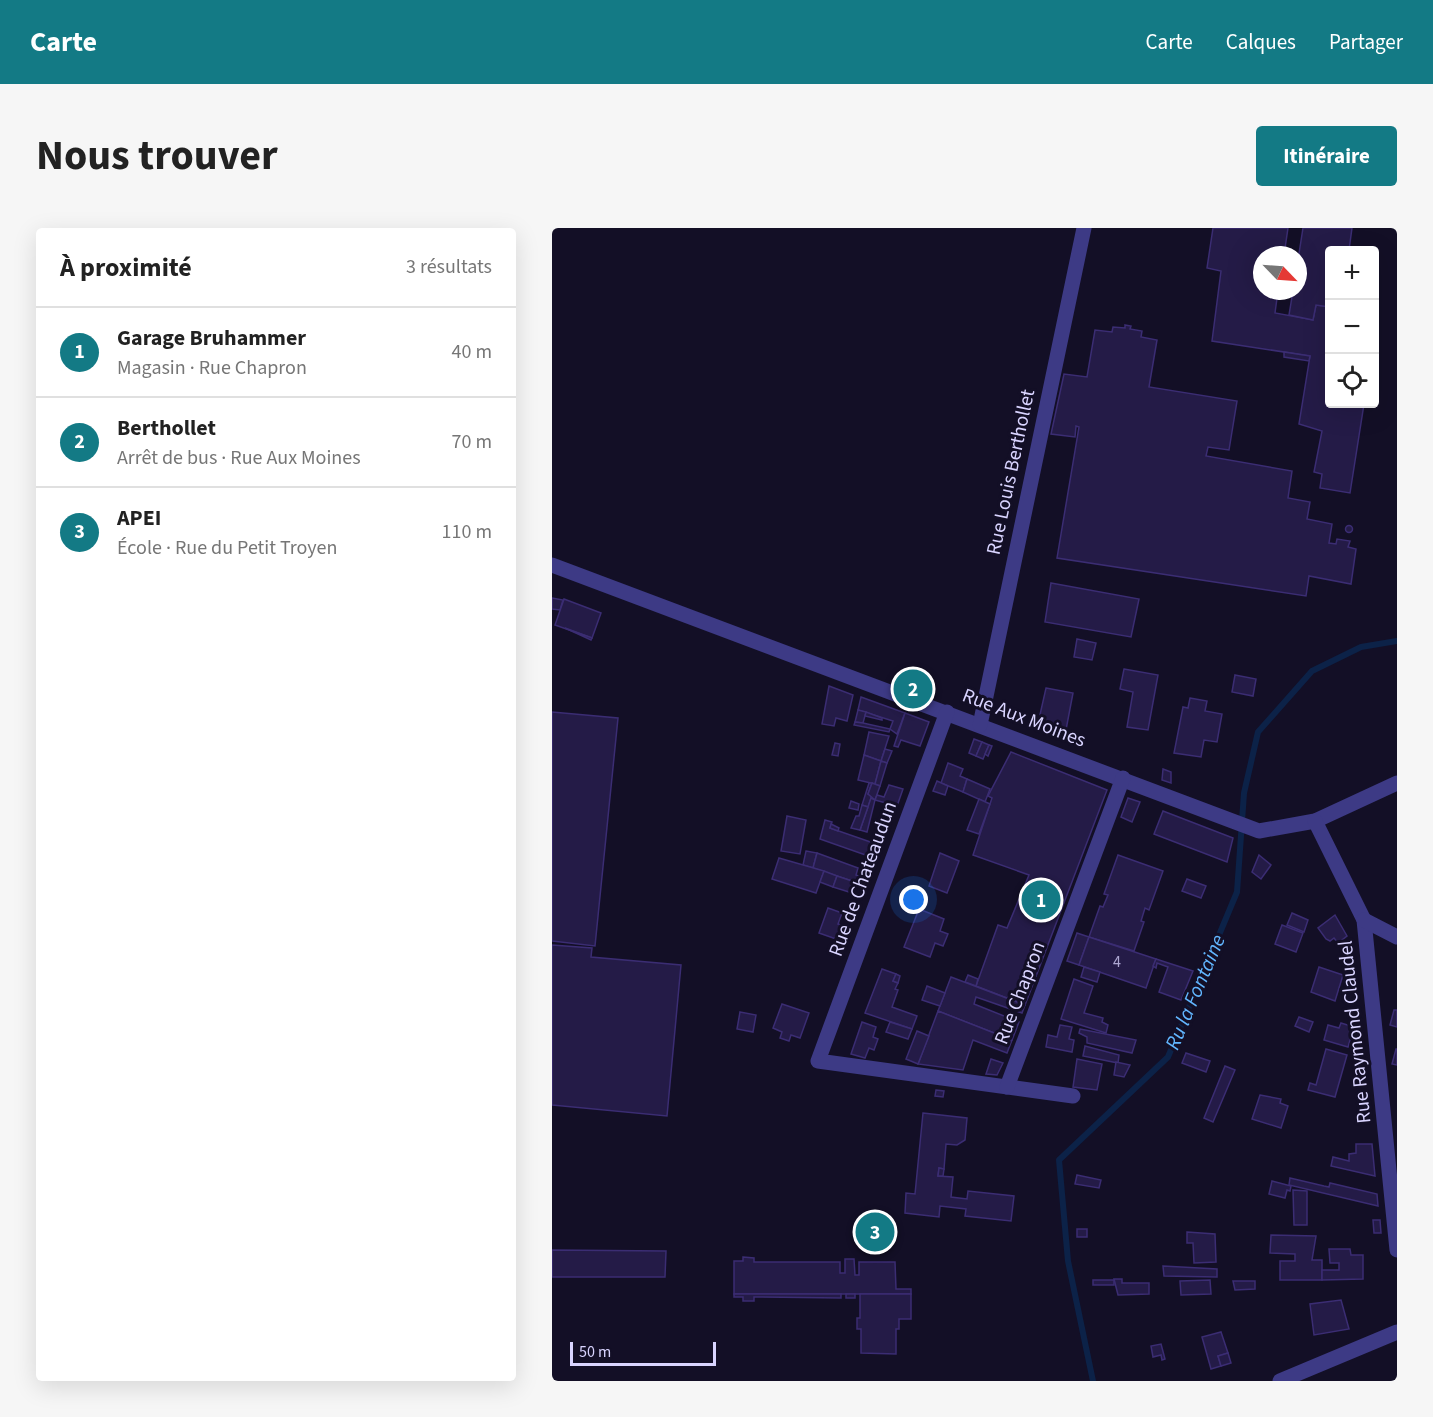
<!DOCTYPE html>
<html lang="fr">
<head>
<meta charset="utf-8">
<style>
	:root { --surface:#fff; --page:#f6f6f6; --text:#222; --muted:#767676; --line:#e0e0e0; --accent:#137a85 }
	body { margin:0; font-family:"Source Sans 3",sans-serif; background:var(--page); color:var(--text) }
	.controls { position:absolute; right:18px; top:18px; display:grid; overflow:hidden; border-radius:6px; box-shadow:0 6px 24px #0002 }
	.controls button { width:54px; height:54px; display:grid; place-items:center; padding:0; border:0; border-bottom:2px solid var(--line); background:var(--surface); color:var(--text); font:30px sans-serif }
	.compass { position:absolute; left:701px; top:18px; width:54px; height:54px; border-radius:50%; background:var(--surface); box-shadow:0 6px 24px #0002; rotate:115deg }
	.scale { position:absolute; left:18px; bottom:15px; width:146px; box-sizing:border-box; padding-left:6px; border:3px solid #d9d4ff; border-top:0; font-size:16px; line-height:21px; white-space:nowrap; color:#d9d4ff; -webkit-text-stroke:4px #130f26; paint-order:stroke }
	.you { position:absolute; left:362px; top:672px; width:21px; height:21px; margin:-15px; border:4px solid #fff; border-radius:50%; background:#1a73e8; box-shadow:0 0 0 9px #1a73e833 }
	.badge { display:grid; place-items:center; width:39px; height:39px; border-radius:50%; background:var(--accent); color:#fff; font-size:20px; font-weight:700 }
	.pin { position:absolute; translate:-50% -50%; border:3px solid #fff; box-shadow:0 2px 6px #0006 }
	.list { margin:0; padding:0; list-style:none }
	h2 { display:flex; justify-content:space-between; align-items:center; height:78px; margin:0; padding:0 24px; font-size:26px }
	h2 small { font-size:20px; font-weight:400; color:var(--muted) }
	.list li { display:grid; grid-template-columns:39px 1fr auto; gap:18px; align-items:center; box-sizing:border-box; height:90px; padding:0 24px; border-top:2px solid var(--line) }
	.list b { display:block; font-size:22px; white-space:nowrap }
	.list p { margin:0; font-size:20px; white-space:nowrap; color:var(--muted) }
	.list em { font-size:20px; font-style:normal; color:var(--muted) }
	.icon { flex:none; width:33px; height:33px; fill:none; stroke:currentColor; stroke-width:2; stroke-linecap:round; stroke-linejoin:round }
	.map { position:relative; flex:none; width:845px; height:1153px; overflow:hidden; border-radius:6px }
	header { display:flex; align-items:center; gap:36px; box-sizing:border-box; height:84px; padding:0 30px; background:var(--accent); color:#fff }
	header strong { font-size:28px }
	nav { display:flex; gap:33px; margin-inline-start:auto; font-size:21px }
	.intro { display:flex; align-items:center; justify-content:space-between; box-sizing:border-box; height:144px; padding:0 36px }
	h1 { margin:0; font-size:42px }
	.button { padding:15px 27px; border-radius:6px; background:var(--accent); color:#fff; font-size:21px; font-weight:700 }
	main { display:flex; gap:36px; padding:0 36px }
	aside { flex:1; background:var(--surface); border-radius:6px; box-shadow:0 6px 24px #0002 }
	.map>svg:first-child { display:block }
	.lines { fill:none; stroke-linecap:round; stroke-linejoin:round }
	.stream { stroke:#0c2248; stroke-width:6 }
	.building { fill:#241b47; stroke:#3b2d73; stroke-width:1.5 }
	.minor { stroke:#3d3a85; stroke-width:15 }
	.labels { text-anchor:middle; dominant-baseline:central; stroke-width:6; stroke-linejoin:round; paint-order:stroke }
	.number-label { font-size:16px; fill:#aca6d1 }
	.street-label { font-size:20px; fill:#d9d4ff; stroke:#130f26 }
	.water-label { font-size:21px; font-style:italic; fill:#62b6ff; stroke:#130f26 }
</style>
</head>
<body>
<header>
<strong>Carte</strong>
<nav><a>Carte</a><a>Calques</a><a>Partager</a></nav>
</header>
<div class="intro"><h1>Nous trouver</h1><a class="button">Itinéraire</a></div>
<main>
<aside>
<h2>À proximité<small>3 résultats</small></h2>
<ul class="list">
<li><span class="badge">1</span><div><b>Garage Bruhammer</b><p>Magasin · Rue Chapron</p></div><em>40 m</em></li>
<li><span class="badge">2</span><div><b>Berthollet</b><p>Arrêt de bus · Rue Aux Moines</p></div><em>70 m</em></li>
<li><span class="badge">3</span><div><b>APEI</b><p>École · Rue du Petit Troyen</p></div><em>110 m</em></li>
</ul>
</aside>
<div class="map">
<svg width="845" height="1153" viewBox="0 0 845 1153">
	<rect width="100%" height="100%" fill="#130f26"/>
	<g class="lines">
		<path class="stream" d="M541,1153l-25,-120 -9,-101 109,-103 69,-165 7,-99 14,-61 54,-61 49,-24 36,-6"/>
	</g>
	<g class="building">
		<path d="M661,0h75l-4,27h-22v36h16l-3,22 38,7 3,-15 14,2v97h34l-14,89 -30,-5 2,-14 -8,-2 8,-41 -23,-7 11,-68 -98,-15 9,-70 -14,-3z"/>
		<path d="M751,0h49l-3,22h-19v57l-14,-2 -3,15 -24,-5 4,-24h5v-31z"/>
		<path d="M573,97l6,1 -1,3 12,2 -1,6 16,3 -8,47 88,14 -8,49 -21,-3 -2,9 86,15 -4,27 22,4 -3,17 25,5 -3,19 7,1 1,-5 13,2 -2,6 8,2 -5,35 -42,-8 -3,20 -249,-38 22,-131 -3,-1 -1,11 -24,-3 13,-60 23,3 8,-47 17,2 1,-5 12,1z"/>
		<path d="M732,124l26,4 -1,5 -25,-4z"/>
		<circle cx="797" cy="301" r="3.5"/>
		<path d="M499,355l88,16 -8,38 -86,-15z"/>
		<path d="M0,370l11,2 -3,10 -8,-1z"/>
		<path d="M12,371l37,14 -9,25 -37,-13z"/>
		<path d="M13,400l27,10 -1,2z"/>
		<path d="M525,411l19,4 -4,17 -18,-3z"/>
		<path d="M572,441l34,6 -10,55 -21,-3 6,-35 -13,-3z"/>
		<path d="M683,447l21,4 -3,17 -21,-4z"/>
		<path d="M277,458l24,9 -6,26 -11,-3 -2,8 -12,-2z"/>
		<path d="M494,460l27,5 -8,42 -28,-7z"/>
		<path d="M309,469l44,16 -8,21 -7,-5 3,-8 -35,-11z"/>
		<path d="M638,470l17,3 -2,10 17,3 -5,28 -13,-2 -3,17 -27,-4 9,-46 5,1z"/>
		<path d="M306,482l8,2 -3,11 -8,-1z"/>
		<path d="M0,484l66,6 -23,228 -43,-5z"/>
		<path d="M314,484l16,6v2l-17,-4z"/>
		<path d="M353,485l24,9 -9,24 -19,-6 -3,7 -4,-1z"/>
		<path d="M303,494l8,1 27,6 -1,3 -35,-7z"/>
		<path d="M317,504l20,4 -8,25 -17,-6z"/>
		<path d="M422,511l8,3 -6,14 -7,-3z"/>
		<path d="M430,514l7,3 -6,14 -7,-3z"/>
		<path d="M283,515l5,1 -2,12 -6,-1z"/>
		<path d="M437,517l3,1 -4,10 -3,-2z"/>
		<path d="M333,521l7,2 -5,12 -6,-2z"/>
		<path d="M459,524l96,38 -82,215 -49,-19 22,-61 9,3 22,-53 -56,-20 19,-57 -4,-2z"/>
		<path d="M312,527l17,6 -6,23 -17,-4z"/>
		<path d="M329,533l6,2 -7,23 -5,-2z"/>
		<path d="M396,535l15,6 -3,7 7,3 -4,13 -22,-9z"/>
		<path d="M611,541l8,3v11l-9,-3z"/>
		<path d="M415,551l23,10 -5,13 -22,-10z"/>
		<path d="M385,553l11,5 -3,9 -12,-4z"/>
		<path d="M317,555h3l-4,11 4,1 -4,12 -6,-2z"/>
		<path d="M320,555l8,3 -5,14 -7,-6z"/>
		<path d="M337,557l14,4 -6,17 -22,-6 2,-5 7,2z"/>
		<path d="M319,570l4,2 -8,32 -7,-2z"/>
		<path d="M576,570l12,4 -8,20 -11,-5z"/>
		<path d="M427,571l11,5 -11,30 -12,-4z"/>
		<path d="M299,573l8,3 -1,6 -9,-2z"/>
		<path d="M310,577l6,2 -8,23 -9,-2 5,-12h3z"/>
		<path d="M611,583l70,27 -6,24 -73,-28z"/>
		<path d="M235,588l19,4 -6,34 -19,-3z"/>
		<path d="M273,592l7,2 -2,6 52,18 -5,13 -57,-20z"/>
		<path d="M279,596l8,4 -1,3 -8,-3z"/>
		<path d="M254,623l11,2 -4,15 -10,-3z"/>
		<path d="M265,625l41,15 -2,7 13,5 -2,6 -54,-18z"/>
		<path d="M388,625l19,8 -12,32 -18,-7z"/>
		<path d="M566,627l45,16 -14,39 -4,-2 -4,13 3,1 -10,29 -45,-14 11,-31 3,1 5,-12 -4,-1z"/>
		<path d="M707,627l12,10 -10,14 -9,-7z"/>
		<path d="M227,630l45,13 -8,22 -44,-14z"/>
		<path d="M272,643l13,5 -4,11 -13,-5z"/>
		<path d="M285,648l15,5 -3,11 -16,-5z"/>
		<path d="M635,651l19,7 -5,12 -19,-7z"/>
		<path d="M276,680l14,5 -4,11 6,2 -5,14 -20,-7z"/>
		<path d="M367,681l25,10 -4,12 8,3 -5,12 -8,-3 -5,14 -26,-10z"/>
		<path d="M740,685l16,7 -4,12 -17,-7z"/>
		<path d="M783,687l12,21 -9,7 -4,-5 -4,3 -4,-2 -8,-11z"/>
		<path d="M730,697l21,8 -7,19 -21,-8z"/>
		<path d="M525,705l12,4 -10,28 -12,-4z"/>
		<path d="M537,709l67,22 -10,29 -67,-23z"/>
		<path d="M0,717l40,3 -1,9 90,8 -14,151 -115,-11z"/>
		<path d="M604,731l37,12 -12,29 -22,-8 9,-25 -11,-4 -1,5 -3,-2z"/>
		<path d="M532,739l16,5 -3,10 -16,-5z"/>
		<path d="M767,739l24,8 -8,26 -24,-9z"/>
		<path d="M330,741l14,5 -3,7 5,2 -3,6 3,1 -6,17 25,9 -5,13 -47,-16z"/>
		<path d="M344,746l4,2 -2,7 -5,-2z"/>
		<path d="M416,747l10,4 -2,7 -11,-4z"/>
		<path d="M399,749l74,28 -3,8 -46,-16 -2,7 45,18 -7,18 -74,-29z"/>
		<path d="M522,751l19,7 -9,27 19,5 -1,4 6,3 -2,8 -45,-14z"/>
		<path d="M375,758l18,7 -5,13 -18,-6z"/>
		<path d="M230,776l27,9 -9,25 -9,-3 -2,6 -9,-3 2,-6 -9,-4z"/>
		<path d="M842,782h3v17l-7,-2z"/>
		<path d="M386,783l74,29 -5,13 -34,-13 -10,30 -45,-6z"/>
		<path d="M188,784l16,3 -3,17 -16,-3z"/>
		<path d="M747,789l14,5 -4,10 -14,-6z"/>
		<path d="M310,794l14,5 -3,10 5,2 -4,11 -5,-2 -4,10 -14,-4z"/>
		<path d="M338,794l22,7 -4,10 -22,-7z"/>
		<path d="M789,795l13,4 -6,20 -24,-7 4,-15 11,3z"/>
		<path d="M508,797l12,2 -3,12 5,1 -2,12 -26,-5 2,-12 9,2z"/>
		<path d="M528,801l56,11 -4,13 -45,-10v-6l-8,-4z"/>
		<path d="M365,803l12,5 -11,28 -12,-5z"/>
		<path d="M533,818l34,9 -1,8 -35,-7z"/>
		<path d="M774,821l21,6 -12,42 -27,-7 2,-7 6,2z"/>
		<path d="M844,821h1v16l-5,-1z"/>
		<path d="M634,825l24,8 -4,11 -24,-9z"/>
		<path d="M439,831l12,4 -6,12 -11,-1z"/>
		<path d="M525,831l25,5 -5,26 -24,-3z"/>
		<path d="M564,834l14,3 -6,12 -10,-2z"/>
		<path d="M673,838l10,4 -22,52 -9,-4z"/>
		<path d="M384,862l8,1 -1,6 -8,-1z"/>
		<path d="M708,867l21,4 -1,4 8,3 -7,22 -29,-9z"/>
		<path d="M371,885l44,5 -2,22 -8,5 -11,-1 -2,25 -5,-1 -1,8 15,1 -2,20 16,2 1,-8 46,5 -3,25 -46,-5 1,-7 -26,-3 -1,11 -34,-4 1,-20 9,1z"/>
		<path d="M804,916h16l3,32 -44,-10 2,-9 16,4v-7l7,-1z"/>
		<path d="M387,940l5,1 -1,7h-5z"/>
		<path d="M525,947l24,5 -2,8 -24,-4z"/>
		<path d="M738,950l34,8 5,1 1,-4 47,11 1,12 -89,-21z"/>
		<path d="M720,953l19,5 -1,5 -3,-1 -2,8 -16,-4z"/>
		<path d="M741,962l14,1v34h-13z"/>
		<path d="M821,992h7l1,13h-7z"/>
		<rect x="525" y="1001" width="10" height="8"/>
		<path d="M635,1004l28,2 1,28 -22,1 -1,-20h-6z"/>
		<path d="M719,1007l45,1 -4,24h10v20h-42v-19h15v-7l-25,-1z"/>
		<path d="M777,1021h21l1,6h12v24l-41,1v-10h17v-7h-9z"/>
		<path d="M0,1022l114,1 -1,26h-113z"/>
		<path d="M191,1029l11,1v4h86v11h5v-14h9l1,16h4v-13h36l1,27h15v5h-177v-33h9z"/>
		<path d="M611,1038l54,3v8l-53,-1z"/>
		<path d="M562,1051h8v4h27v11l-31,1z"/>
		<rect x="541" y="1052" width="21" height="5"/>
		<path d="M658,1052l1,14 -30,1 -1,-14z"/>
		<path d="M681,1053h22v8l-20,1z"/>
		<path d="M182,1066h107v4l-87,-1v4h-11v-4h-9z"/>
		<rect x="294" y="1066" width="9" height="4"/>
		<path d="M308,1066h51v25h-12v10h-3v25l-35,-1v-24h-4v-11h3z"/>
		<path d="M789,1072l8,29 -35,6 -4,-31z"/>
		<path d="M669,1104l7,21 -10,3 3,10 -10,3 -9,-32z"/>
		<path d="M609,1116l4,15 -3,1 -1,-5 -8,2 -2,-11z"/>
		<path d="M676,1125l3,10 -10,3 -3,-10z"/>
	</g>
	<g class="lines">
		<g class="minor">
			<path d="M0,337l707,266 56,-10 82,-38"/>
			<path d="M395,484l-129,349 255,35"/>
			<path d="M428,497l104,-497"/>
			<path d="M763,593l49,99 33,330"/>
			<path d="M812,692l33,17"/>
			<path d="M455,859l116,-309"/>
			<path d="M728,1153l117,-49"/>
		</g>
	</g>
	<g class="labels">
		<g class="number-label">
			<text x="565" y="734">4</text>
		</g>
		<g class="street-label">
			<text transform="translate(459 244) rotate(-78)">Rue Louis Berthollet</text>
			<text transform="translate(472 490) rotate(21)">Rue Aux Moines</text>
			<text transform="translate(311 651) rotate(-70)">Rue de Chateaudun</text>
			<text transform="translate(468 765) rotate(-69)">Rue Chapron</text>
			<text transform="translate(803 804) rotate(-96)">Rue Raymond Claudel</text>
		</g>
		<g class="water-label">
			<text transform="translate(643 764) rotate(-67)">Ru la Fontaine</text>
		</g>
	</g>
</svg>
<div class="controls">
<button>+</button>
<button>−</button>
<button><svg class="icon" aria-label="locate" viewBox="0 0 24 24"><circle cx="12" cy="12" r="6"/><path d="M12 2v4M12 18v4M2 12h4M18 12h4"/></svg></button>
</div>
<svg class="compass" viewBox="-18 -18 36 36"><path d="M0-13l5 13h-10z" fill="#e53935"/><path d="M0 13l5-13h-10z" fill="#767676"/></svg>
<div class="scale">50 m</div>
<div class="you"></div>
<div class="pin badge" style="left:489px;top:672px">1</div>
<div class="pin badge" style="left:361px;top:461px">2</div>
<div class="pin badge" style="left:323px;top:1004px">3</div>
</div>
</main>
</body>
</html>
